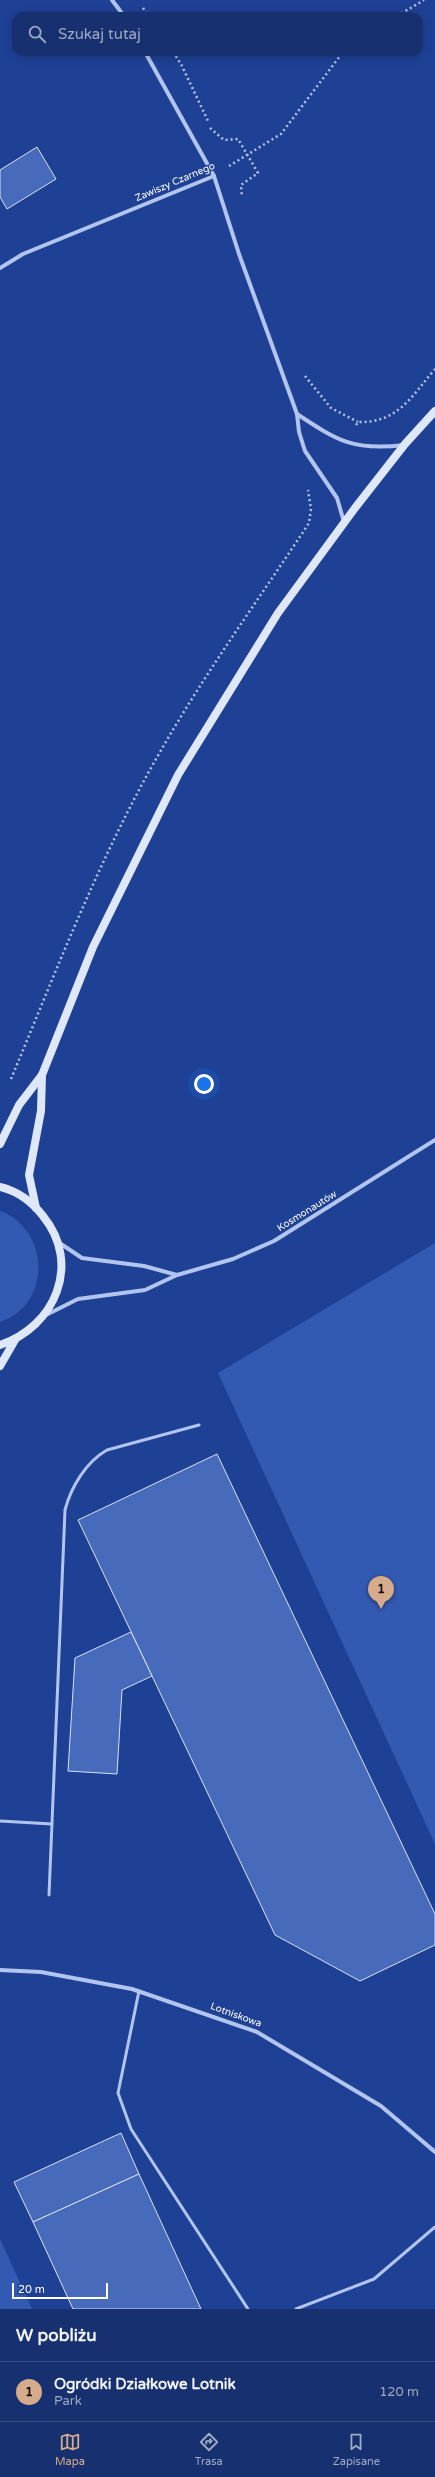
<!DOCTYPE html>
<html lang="pl">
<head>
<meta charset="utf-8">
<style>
	:root { --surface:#173170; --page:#243d78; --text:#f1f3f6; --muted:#9ea9c3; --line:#364c83; --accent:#d6ab8b }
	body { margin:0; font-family:"Varela Round",sans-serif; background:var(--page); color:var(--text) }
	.scale { position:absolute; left:12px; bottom:10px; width:96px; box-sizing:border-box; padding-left:4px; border:2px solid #fff; border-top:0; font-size:11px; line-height:14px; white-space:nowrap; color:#fff; -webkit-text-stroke:3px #1f4195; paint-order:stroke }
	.you { position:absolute; left:204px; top:1084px; width:14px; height:14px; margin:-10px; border:3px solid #fff; border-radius:50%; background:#1a73e8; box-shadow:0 0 0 6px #1a73e833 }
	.badge { display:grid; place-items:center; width:26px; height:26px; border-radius:50%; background:var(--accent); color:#111; font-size:13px; font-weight:700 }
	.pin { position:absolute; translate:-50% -33px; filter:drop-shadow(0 1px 2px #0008) }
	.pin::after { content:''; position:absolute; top:21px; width:14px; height:12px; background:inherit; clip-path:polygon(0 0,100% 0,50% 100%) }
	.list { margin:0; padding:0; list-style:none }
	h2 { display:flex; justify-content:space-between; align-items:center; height:52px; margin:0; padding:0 16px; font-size:17px }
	h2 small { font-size:13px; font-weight:400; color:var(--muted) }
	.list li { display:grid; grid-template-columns:26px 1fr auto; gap:12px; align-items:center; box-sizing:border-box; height:60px; padding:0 16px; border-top:1px solid var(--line) }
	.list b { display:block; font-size:15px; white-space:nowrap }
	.list p { margin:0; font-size:13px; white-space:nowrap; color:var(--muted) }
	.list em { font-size:13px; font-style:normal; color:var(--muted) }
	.icon { flex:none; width:22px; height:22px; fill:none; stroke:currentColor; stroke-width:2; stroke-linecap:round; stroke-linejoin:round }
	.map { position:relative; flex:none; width:435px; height:2309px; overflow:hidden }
	.search { position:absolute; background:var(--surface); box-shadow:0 2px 10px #0003; left:12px; right:12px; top:12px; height:44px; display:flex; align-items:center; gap:10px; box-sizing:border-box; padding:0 14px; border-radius:12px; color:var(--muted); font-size:15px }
	.sheet { height:112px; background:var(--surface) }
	nav { display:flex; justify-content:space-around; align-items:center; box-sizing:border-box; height:56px; border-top:1px solid var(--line); background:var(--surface); font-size:11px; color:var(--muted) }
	nav a { display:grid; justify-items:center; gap:2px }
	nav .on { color:var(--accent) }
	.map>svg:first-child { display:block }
	.green { fill:#335ab2 }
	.building { fill:#476abb; stroke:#d8e3fa }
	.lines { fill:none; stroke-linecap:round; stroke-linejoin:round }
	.path { stroke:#b2c5ee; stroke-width:2.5; stroke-dasharray:2 3; stroke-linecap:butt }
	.service { stroke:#b2c5ee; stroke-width:3 }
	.minor { stroke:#b2c5ee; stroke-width:4 }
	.secondary { stroke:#dfe7fa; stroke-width:8 }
	.labels { text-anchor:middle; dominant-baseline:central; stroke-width:3; stroke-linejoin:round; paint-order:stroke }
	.street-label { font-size:10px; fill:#fff; stroke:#1f4195 }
</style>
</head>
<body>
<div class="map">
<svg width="435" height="2309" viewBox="0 0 435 2309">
	<rect width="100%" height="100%" fill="#1f4195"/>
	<g class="green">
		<path d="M0,1211c50,18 52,94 0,111z"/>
		<path d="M435,1243v601l-217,-471z"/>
		<path d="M0,2239l32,70h-32z"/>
	</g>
	<g class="building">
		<path d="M37,147l19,32 -49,30 -7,-12v-27z"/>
		<path d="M217,1454l218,460v31l-75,36 -85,-46 -197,-415z"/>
		<path d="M131,1632l21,44 -30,14 -5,84 -49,-3 7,-113z"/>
		<path d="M121,2133l18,41 -106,48 -19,-40z"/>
		<path d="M139,2174l62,135h-128l-40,-87z"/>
	</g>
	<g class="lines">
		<g class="path">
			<path d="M143,8l5,8"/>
			<path d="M397,16l27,-16"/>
			<path d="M173,52l8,12 27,57"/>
			<path d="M210,128l14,12 14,-1 20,34 -17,12 1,12"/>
			<path d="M229,166l52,-32 62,-82"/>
			<path d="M305,376l26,32 27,14"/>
			<path d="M356,425l2,-3c40,1 53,-25 77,-53"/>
			<path d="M11,1079c46,-110 89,-223 149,-327 45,-79 99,-153 149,-229l2,-14 -3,-19"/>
		</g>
		<g class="service">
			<path d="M0,1821l52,3"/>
			<path d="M49,1895l16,-385c6,-23 21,-48 42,-60l92,-25"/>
			<path d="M139,1991l-21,102 13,36 117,180"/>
			<path d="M296,2309l78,-30 61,-52"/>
		</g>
		<g class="minor">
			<path d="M112,0l12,16"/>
			<path d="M145,52l69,124 25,78 58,160 2,18 6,19 32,47 7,24"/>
			<path d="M0,268l23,-14 191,-78"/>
			<path d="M297,414c41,27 56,37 107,31"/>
			<path d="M58,1242l24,16 62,8 33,9"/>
			<path d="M46,1315l32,-16 67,-9 32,-15 56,-16 41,-18 161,-101"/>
			<path d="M0,1970l41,2 91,17 125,43 124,74 54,46"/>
		</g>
		<g class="secondary">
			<path d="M0,1144l19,-39 23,-30 51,-128 85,-172 100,-162 77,-105 50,-64 30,-33"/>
			<path d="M0,1187c17,4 32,15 43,29 39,48 12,111 -43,129"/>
			<path d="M36,1208l-7,-33 12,-64 1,-36"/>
			<path d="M0,1366l15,-26"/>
		</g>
	</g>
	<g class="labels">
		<g class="street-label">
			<text transform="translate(175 182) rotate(-23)">Zawiszy Czarnego</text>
			<text transform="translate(307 1211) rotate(-32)">Kosmonautów</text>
			<text transform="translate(236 2015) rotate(20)">Lotniskowa</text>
		</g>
	</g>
</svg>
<div class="scale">20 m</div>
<div class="you"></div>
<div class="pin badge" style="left:381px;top:1609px">1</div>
<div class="search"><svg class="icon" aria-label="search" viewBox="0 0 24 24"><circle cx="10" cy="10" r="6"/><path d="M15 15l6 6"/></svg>Szukaj tutaj</div>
</div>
<section class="sheet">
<h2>W pobliżu<small></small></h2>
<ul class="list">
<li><span class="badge">1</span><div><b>Ogródki Działkowe Lotnik</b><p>Park</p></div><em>120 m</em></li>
</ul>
</section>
<nav>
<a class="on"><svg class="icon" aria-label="map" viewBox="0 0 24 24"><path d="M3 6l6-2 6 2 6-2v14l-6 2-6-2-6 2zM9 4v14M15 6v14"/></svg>Mapa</a>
<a><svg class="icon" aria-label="directions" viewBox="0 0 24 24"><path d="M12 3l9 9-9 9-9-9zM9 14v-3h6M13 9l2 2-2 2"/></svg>Trasa</a>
<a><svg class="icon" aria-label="saved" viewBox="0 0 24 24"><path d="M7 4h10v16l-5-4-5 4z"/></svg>Zapisane</a>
</nav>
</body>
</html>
